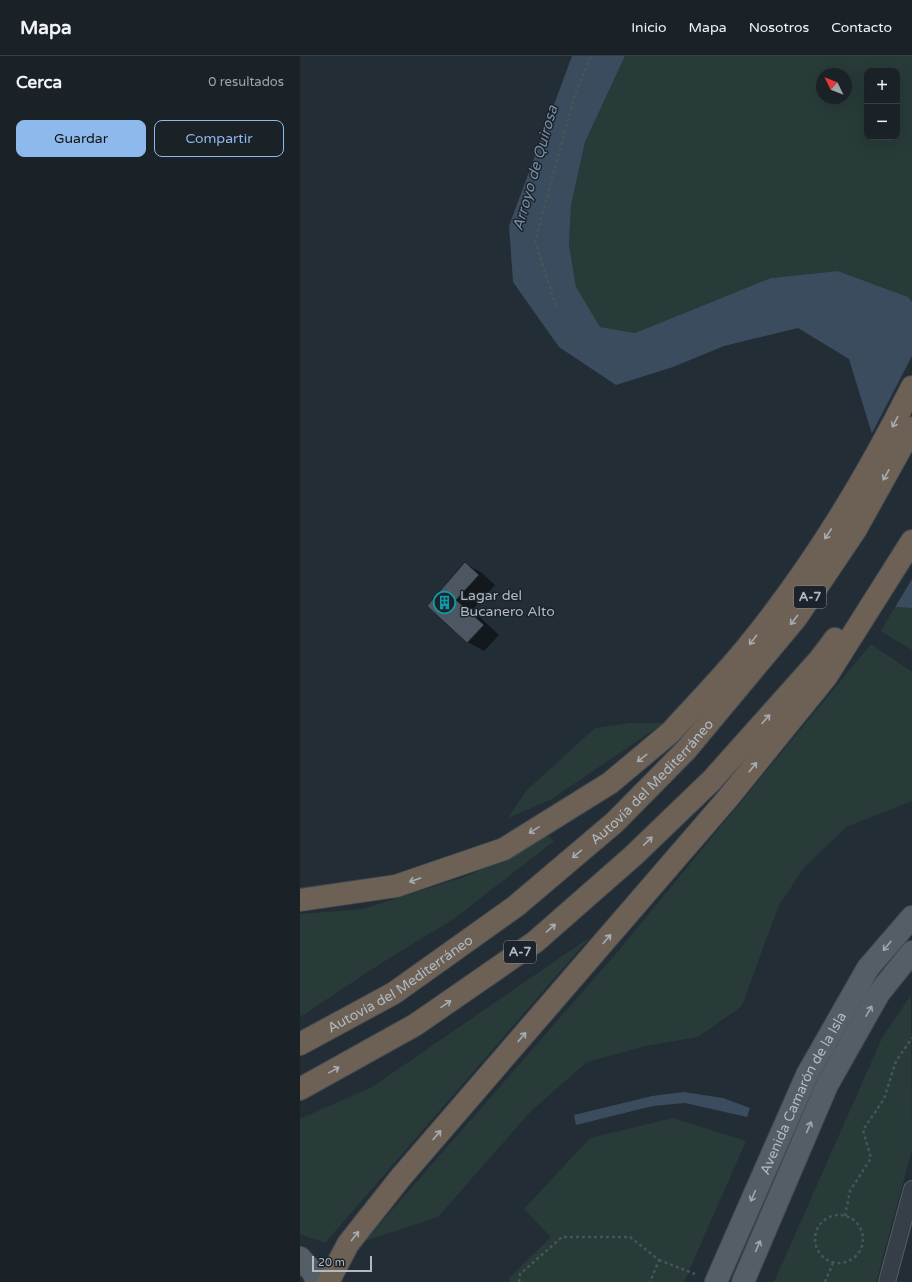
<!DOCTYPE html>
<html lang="es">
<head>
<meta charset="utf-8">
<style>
	:root { --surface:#1a2228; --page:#232a30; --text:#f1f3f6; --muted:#9fa4a8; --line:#383f45; --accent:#8eb9ec }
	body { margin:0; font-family:"Varela Round",sans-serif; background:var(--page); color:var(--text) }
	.controls { position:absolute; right:12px; top:12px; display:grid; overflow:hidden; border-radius:8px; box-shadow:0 4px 16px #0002 }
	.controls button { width:36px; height:36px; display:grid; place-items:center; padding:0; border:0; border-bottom:1px solid var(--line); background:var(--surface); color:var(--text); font:20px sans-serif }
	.compass { position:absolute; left:516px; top:12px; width:36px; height:36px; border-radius:50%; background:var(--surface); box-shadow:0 4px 16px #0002; rotate:313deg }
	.scale { position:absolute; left:12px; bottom:10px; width:60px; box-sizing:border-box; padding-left:4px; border:2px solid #b1b9c3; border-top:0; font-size:11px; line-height:14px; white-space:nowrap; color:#b1b9c3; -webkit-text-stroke:3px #1c232b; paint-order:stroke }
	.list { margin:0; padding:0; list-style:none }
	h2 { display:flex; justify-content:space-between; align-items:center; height:52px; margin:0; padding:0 16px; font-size:17px }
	h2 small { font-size:13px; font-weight:400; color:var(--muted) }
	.actions { display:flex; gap:8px; padding:12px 16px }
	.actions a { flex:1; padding:9px 0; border:1px solid var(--accent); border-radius:8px; text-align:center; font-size:14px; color:var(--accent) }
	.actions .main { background:var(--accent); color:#111 }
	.map { position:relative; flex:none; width:612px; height:1226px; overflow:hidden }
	header { display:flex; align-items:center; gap:24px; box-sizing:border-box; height:56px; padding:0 20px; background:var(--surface); border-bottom:1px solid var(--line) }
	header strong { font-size:19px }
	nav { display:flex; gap:22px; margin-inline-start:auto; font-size:14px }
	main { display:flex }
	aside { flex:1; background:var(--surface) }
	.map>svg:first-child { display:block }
	.green { fill:#283b39; fill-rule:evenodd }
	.water { fill:#3a4c5e }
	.pier { fill:#232d36 }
	.shadow { fill:#0007 }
	.building { fill:#4c5762; stroke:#1e252e }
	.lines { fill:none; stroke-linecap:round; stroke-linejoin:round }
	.street-casing { stroke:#545c65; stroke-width:18 }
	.primary-casing { stroke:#404750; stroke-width:24 }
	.highway-casing { stroke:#414952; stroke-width:24 }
	.path { stroke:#455657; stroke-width:2.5; stroke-dasharray:3 3; stroke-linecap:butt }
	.street { stroke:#363e47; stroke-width:16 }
	.primary { stroke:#545e67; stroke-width:22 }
	.highway { stroke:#6c6154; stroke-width:22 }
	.oneway { stroke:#a7acb2 }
	.oneway2 { stroke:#9ea7b1 }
	.labels { text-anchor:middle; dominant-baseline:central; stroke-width:3; stroke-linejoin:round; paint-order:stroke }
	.shield { fill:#1c232b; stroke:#848c95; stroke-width:1 }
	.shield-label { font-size:13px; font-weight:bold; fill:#b1b9c3 }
	.poi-label { font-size:14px; fill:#b1b9c3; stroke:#1c232b; text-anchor:start }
	.street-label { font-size:14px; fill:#b1b9c3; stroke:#1c232b }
	.water-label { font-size:15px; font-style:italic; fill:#758ca4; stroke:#1c232b }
</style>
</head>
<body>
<header>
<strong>Mapa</strong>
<nav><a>Inicio</a><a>Mapa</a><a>Nosotros</a><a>Contacto</a></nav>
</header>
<main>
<aside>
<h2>Cerca<small>0 resultados</small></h2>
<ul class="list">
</ul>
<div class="actions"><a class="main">Guardar</a><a>Compartir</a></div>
</aside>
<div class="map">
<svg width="612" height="1226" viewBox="0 0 612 1226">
	<rect width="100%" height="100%" fill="#232d36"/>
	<g class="green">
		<path d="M325,0h287v246l-4,-5 -70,-26 -67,7 -136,55 -35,-6 -24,-40 -7,-42 2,-40 14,-63zM567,15h30v66h-30zM522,18h24v24h-24z"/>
		<path d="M595,551l17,1v42l-31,-19z"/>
		<path d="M571,588l41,28v129l-66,26 -43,42 -25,38 -36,99 -44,31 -52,9 -59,16 -56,49 -93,106 -73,24 254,-291z"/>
		<path d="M330,667h34l-114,77 -42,18 18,-27 69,-63z"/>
		<path d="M248,780l6,5 -99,77 -75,46 -80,53v-103l63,-5 107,-34z"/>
		<path d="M290,881l-265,306 -25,-9v-115l72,-32z"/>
		<path d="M611,939l1,155 -36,132h-102l108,-244z"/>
		<path d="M373,1062l73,23 -62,141h-173l-2,-4 42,-41 -27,-28 66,-71z"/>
	</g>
	<g class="water">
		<path d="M272,0h53l-40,86 -14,63 -2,40 7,42 24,40 35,6 136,-55 67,-7 70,26 4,5v306l-17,-1 -24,-76 1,-97 -23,-75 -51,-31 -74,18 -51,21 -57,18 -57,-38 -46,-65 -4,-56z"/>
		<path d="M384,1036l39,6 27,10 -3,9 -62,-14 -32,3 -77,19 -2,-10 78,-19z"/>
	</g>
	<path class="pier" d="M612,300v223l-18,30 -25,-78 1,-94z"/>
	<path class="shadow" d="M166,508l16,9 13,12 -23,25 27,25 -15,16 -16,-9 -40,-36z"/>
	<path class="building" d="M165,506l14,13 -23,25 28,25 -17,18 -40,-37z"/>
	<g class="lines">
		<defs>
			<path id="street" d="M587,1226l25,-93"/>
			<g id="primary">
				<path d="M0,1202l13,14 4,10"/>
				<path id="s1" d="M416,1226l91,-207 61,-107 44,-51"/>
				<path d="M443,1226l84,-197 52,-92 33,-41"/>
			</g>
			<g id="highway">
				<path d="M0,844l96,-14 108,-37 106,-66 61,-51c27,-30 56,-59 81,-91 63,-78 115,-164 160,-254"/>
				<path id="s2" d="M0,988l94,-51 122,-87 99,-84 71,-72 110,-132 60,-89 56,-101"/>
				<path d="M0,1033l115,-64 120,-83 98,-86 79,-76 108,-121 15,-20"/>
				<path d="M28,1226l20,-38 53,-67 327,-379 98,-121 86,-136"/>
			</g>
		</defs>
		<use href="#street" class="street-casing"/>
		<use href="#primary" class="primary-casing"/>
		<use href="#highway" class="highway-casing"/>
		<g class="path">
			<path d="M256,250l-21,-65 40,-147 16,-38"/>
			<circle cx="539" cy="1183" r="24"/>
			<path d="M545,1160l5,-25 21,-33 -8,-28 21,-31 12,-38 16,-23"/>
			<path d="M359,1204l36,14"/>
			<path d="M219,1226l1,-8 42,-37h68l29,23 -9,22"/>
			<path d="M525,1226l8,-19"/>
		</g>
		<use href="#street" class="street"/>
		<use href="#primary" class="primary"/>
		<use href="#highway" class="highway"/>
	</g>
	<defs><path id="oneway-shaft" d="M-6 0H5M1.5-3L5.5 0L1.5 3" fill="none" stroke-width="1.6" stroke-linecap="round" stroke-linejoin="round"/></defs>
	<g class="oneway">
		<use href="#oneway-shaft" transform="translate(595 366) rotate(117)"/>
		<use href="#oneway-shaft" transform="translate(586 419) rotate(119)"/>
		<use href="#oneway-shaft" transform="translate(528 478) rotate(123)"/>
		<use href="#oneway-shaft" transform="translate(494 564) rotate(128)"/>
		<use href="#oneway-shaft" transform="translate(453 584) rotate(128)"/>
		<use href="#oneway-shaft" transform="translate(466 663) rotate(-48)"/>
		<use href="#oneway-shaft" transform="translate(342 702) rotate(142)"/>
		<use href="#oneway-shaft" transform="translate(453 711) rotate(-51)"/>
		<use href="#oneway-shaft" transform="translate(234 774) rotate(148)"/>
		<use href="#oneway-shaft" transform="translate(348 785) rotate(-44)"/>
		<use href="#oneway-shaft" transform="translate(277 798) rotate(140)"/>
		<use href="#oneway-shaft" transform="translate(115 824) rotate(161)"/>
		<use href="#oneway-shaft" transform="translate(251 872) rotate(-41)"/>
		<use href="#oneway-shaft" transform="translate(307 883) rotate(-49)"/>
		<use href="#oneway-shaft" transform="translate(146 948) rotate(-35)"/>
		<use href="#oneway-shaft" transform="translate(222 981) rotate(-49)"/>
		<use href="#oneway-shaft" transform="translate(34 1014) rotate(-29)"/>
		<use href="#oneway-shaft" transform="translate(137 1079) rotate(-49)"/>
		<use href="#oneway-shaft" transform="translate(55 1180) rotate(-52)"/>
	</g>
	<g class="oneway2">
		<use href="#oneway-shaft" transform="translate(587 890) rotate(130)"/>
		<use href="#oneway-shaft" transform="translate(569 955) rotate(-60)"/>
		<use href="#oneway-shaft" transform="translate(509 1071) rotate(-67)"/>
		<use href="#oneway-shaft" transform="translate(453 1140) rotate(114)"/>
		<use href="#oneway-shaft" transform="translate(458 1190) rotate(-67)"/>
	</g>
	<defs>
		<symbol id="building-ring" viewBox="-11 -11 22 22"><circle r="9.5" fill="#1c232b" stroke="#0f9aa8" stroke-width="1.5"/><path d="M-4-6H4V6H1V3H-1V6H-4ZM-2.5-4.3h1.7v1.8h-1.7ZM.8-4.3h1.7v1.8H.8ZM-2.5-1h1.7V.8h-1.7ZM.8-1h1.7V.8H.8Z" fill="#0f9aa8"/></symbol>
	</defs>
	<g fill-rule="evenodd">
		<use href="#building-ring" x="132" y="534" width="25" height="25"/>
	</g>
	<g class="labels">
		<g class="shield">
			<rect x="494" y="530" width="32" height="22" rx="3"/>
			<rect x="204" y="885" width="32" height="22" rx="3"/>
		</g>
		<g class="shield-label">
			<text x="510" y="541">A-7</text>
			<text x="220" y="896">A-7</text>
		</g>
		<g class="poi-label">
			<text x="160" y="539">Lagar del<tspan x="160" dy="16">Bucanero Alto</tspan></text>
		</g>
		<g class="street-label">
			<text stroke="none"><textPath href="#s2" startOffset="441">Autovía del Mediterráneo</textPath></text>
			<text stroke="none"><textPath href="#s2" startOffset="117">Autovía del Mediterráneo</textPath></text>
			<text stroke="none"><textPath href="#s1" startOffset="208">Avenida Camarón de la Isla</textPath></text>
		</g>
		<g class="water-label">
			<text transform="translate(235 112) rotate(-74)">Arroyo de Quirosa</text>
		</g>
	</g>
</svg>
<div class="controls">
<button>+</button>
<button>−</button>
</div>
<svg class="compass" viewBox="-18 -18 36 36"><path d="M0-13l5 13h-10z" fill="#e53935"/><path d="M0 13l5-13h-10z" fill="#9fa4a8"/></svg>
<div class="scale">20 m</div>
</div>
</main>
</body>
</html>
